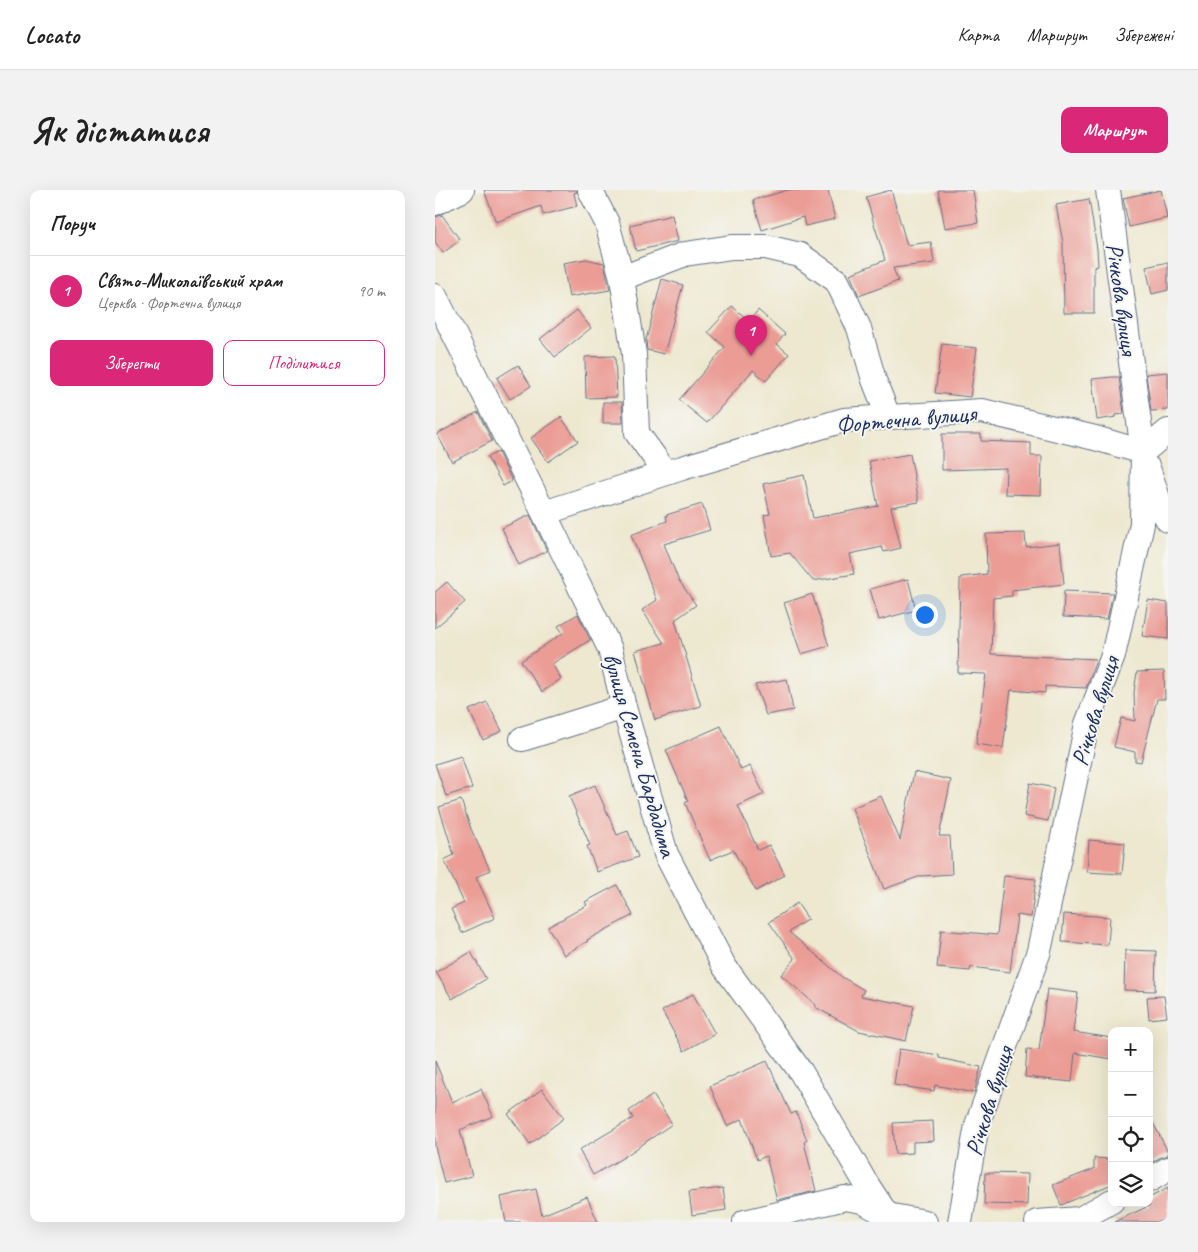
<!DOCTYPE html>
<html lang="uk">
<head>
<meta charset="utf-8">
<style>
	:root { --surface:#fff; --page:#f2f2f2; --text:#222; --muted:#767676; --line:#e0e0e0; --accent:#db2777 }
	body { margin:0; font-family:Caveat,sans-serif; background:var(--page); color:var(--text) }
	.controls { position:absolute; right:15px; bottom:15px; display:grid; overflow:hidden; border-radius:10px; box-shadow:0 5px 20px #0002 }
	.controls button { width:45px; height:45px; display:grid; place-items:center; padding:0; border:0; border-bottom:1px solid var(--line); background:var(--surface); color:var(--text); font:25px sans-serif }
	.you { position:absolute; left:489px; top:424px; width:18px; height:18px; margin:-12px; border:4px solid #fff; border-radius:50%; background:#1a73e8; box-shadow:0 0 0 8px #1a73e833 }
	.badge { display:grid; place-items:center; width:32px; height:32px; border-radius:50%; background:var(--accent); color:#fff; font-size:16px; font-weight:700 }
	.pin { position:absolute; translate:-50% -41px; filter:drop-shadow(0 1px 2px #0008) }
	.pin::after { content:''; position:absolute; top:26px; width:18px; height:15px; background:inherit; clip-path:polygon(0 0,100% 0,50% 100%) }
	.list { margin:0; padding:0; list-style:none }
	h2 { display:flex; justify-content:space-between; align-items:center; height:65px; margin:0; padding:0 20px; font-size:21px }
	h2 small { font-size:16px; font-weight:400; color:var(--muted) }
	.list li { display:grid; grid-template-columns:32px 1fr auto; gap:15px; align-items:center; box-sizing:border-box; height:70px; padding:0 20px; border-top:1px solid var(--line) }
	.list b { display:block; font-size:19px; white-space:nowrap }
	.list p { margin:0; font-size:16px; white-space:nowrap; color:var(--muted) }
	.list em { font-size:16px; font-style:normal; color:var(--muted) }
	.actions { display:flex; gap:10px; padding:15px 20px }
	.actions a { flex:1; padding:11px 0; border:1px solid var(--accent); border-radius:10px; text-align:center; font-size:18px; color:var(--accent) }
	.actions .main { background:var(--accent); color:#fff }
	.icon { flex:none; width:28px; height:28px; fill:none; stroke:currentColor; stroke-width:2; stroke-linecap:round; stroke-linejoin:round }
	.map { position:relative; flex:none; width:733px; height:1032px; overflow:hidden; border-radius:10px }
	header { display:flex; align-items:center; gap:30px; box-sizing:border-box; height:70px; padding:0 25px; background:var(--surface); border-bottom:1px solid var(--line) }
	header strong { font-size:24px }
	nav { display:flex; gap:28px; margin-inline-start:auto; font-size:18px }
	.intro { display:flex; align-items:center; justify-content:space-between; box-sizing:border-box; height:120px; padding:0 30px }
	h1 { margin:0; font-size:35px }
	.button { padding:12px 22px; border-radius:10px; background:var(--accent); color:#fff; font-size:18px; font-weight:700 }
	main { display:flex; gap:30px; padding:0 30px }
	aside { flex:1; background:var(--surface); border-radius:10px; box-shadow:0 5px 20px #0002 }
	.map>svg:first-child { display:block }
	.building { fill:#eb9c95 }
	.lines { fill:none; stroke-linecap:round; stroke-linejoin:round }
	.minor-casing { stroke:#647086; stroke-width:26 }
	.minor { stroke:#fff; stroke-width:24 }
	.labels { text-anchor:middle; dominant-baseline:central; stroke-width:4; stroke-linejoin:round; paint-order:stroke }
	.street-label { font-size:24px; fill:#1b2f5e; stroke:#f6f6f2 }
</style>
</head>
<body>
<header>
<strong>Locato</strong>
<nav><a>Карта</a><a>Маршрут</a><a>Збережені</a></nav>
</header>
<div class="intro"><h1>Як дістатися</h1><a class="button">Маршрут</a></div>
<main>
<aside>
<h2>Поруч<small></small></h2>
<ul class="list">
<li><span class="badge">1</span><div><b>Свято-Миколаївський храм</b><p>Церква · Фортечна вулиця</p></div><em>90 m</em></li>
</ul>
<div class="actions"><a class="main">Зберегти</a><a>Поділитися</a></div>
</aside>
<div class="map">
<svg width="733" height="1032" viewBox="0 0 733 1032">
	<rect width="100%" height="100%" fill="#f6f6f2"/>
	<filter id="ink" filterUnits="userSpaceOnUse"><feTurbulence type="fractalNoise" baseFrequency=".02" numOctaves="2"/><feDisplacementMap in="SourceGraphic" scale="10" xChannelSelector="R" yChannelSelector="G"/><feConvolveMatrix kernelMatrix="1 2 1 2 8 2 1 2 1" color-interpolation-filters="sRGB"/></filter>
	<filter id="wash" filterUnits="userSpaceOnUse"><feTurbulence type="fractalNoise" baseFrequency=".0096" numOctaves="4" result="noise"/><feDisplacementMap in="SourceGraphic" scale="20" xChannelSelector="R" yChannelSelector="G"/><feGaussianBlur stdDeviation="1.12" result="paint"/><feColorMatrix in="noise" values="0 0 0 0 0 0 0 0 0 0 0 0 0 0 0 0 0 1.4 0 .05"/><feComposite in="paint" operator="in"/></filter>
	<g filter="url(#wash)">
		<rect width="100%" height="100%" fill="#ede8cf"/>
		<g id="blocks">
			<g class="building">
				<path d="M49,0h92l1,2 -3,1 3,13 -34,9 -2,-9 -45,16z"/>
				<path d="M353,0h40l7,29 -30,7 -2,-9 -41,13 -9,-30z"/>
				<path d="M456,0l16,55 24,-3 3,21 -41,5 5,13 -39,15 -9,-22 35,-14 -19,-63z"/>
				<path d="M503,0h35l5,33 -33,5z"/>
				<path d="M726,0l6,28 -38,9 -6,-29z"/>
				<path d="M654,9l8,50 1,17 -4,1v46h-30l-1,-70 -7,-38z"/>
				<path d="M7,25l18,25 -17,13 -8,-11v-25z"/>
				<path d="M237,25l6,26 -42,10 -6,-26z"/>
				<path d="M151,69l18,4 6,27 -41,7 -6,-34z"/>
				<path d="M733,72v28l-16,4 -6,-27z"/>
				<path d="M227,89l21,6 -19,69 -17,-4 -1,-10z"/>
				<path d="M297,116l17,15 9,-11 27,24 -8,10 12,10 -23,27 -13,-11 -46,53 -28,-23 46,-53 -17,-15z"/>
				<path d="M142,120l14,18 -36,29 -15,-18z"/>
				<path d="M507,154l35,4 -7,49 -35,-4z"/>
				<path d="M180,166l2,41 -31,1 -1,-41z"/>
				<path d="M83,175l13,21 -21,13 -13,-21z"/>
				<path d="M733,182v38l-17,1 -5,-37z"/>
				<path d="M677,187h7l5,37 -8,1v2l-19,3 -5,-41z"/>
				<path d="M168,212h19l1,21h-20z"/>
				<path d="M43,222l14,29 -40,21 -15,-28z"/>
				<path d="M126,227l17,24 -30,21 -17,-24z"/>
				<path d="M507,244h39v7l50,2v13h11l-1,39 -36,-1 1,-26 -64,2z"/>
				<path d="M63,262l14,29 -9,5 -16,-29z"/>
				<path d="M475,264l9,48 -28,5 10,41 -17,4 -2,-5 -32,7 4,20 -41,7 -23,-28 -19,3 -7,-41 6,-1 -7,-30 41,-9 9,43 65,-12 -9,-45z"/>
				<path d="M267,314l8,26 -46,14 14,35 18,26 -21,15 26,86 -46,14 -20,-69 29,-8 -22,-33 15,-10 -26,-65 36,-14 -1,-6z"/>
				<path d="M95,325l17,36 -28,14 -17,-37z"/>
				<path d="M590,343l1,14 34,-4 4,41 -52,6v6l-19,2 -2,56 105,5 -1,4 -9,25 -41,-2v7l-34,-3 -8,58 -27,-4 10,-70 -28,-1 2,-94 1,-2 26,-3 -1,-40z"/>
				<path d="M473,389l8,31 -37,10 -9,-31z"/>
				<path d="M12,392l18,20 -30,26v-36z"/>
				<path d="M629,401l49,2 -6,26 -44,-2z"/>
				<path d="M377,404l17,52 -28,8 -17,-51z"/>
				<path d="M713,410l20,3v36l-26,-3z"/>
				<path d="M143,424l12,26 -38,24 9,15 -19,13 -21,-31 42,-28 -5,-7z"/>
				<path d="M729,481l1,28h-8l-16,63 -6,-1v-9l-21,-5 7,-29 14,3 -1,-29 3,-20z"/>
				<path d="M352,489l6,31 -27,5 -11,-30z"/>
				<path d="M52,512l15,29 -19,9 -14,-30z"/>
				<path d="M286,536l20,44 9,-4 14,28 -26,12 20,44 11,-5 16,30 -29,16 -23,-41 -23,10 -25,-57 3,-2 -22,-51z"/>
				<path d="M26,566l11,32 -26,8 -11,-32z"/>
				<path d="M479,582l37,8 -12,56h11l2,38 -31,2 -37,13 -32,-81 29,-12 19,44z"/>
				<path d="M595,593l24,5 -6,33 -24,-5z"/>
				<path d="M160,595l22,50 11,-4 10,26 -41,15 -10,-26 3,-1 -21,-49z"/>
				<path d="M26,610l10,29 19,41 -14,7 19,41 -33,15 -11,-24 13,-6 -20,-43 10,-5 -15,-48z"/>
				<path d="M654,650l36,3 -3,31 -35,-2z"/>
				<path d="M569,686l32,3 -5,38 -14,-2 -7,57 -39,-5 -1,4 -33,-3 4,-38 56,5z"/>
				<path d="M182,695l16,30 -46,25 1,1 -24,14 -16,-28 39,-22 -2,-3z"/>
				<path d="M362,713l11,16 -19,13 53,45 22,13 -3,6 53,10 -8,35 -47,-10 -44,-24 1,-2 -35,-30 14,-16 -26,-37z"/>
				<path d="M629,724l46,3 -2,28 -46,-3z"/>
				<path d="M690,760l31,1 -1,40 -31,-1z"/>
				<path d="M36,762l15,27 -34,20 -16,-27z"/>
				<path d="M612,799l31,4 -5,39 39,6v21l-37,-6 -3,29 -47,-5 2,-28 12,1z"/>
				<path d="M258,804l22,40 -31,17 -22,-40z"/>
				<path d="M729,806l3,21 -18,2 -2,-22z"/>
				<path d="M464,859l40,6v3l42,9 -7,26 -39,-8 -1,6 -40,-6z"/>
				<path d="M0,871l17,41 29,-13 12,27 -33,14 12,46 -28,7 -9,-37z"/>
				<path d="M332,871l24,53 5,-2 11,28 -3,2 12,49 -39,9 -11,-44 -9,4 -15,-41 -15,7 -17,-40z"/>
				<path d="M107,899l22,29 -34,26 -22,-30z"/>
				<path d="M218,905l19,29 -48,33 -31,18 -14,-25 54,-32 -4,-7z"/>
				<path d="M714,925l19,37v3l-7,2 -12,7z"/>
				<path d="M498,931l1,20 -21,1v11l-18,1 -2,-31z"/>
				<path d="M659,968l18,1v25l-51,21 -8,-20 41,-16z"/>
				<path d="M550,983l43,1 -1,31 -43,-1z"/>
				<path d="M288,998l3,22 -34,5 -3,-23z"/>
				<path d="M733,998v30l-9,4h-45l35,-16v-8z"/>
				<path d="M101,999l6,26 45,-18 11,25h-92l-5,-25z"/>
			</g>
		</g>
	</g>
	<g filter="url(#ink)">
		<use href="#blocks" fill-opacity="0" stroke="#647086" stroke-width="1"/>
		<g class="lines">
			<defs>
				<g id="minor">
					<path d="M155,0l17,33 15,55 12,76 3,79 29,40"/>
					<path d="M0,13l27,-13"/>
					<path d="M187,88l63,-24 47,-7h34l34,8 37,26 22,47 15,52 14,36"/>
					<path d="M0,106l109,217 66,136 14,58 42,147 58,112 77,106 63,108 23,35v7"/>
					<path d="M708,262l25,-21"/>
					<path d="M713,278l14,42 6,10"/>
					<path d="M109,323l138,-45 162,-48 138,-9 113,27 48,14"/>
					<path d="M87,549l102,-32"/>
					<path d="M714,990l19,-11"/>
					<path d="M310,1032l100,-24 17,3 25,14 38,7"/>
					<path d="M525,1032l17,-97 62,-174 48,-227 26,-68 29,-132 1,-72 -35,-262"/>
					<path d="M602,1032l43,-3 32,-18"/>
				</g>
			</defs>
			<use href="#minor" class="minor-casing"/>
			<use href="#minor" class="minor"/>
		</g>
	</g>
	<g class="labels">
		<g class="street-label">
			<text transform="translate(687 109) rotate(82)">Річкова вулиця</text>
			<text transform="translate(471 229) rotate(-5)">Фортечна вулиця</text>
			<text transform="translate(660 521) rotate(-73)">Річкова вулиця</text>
			<text transform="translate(205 565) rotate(74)">вулиця Семена Бардадима</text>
			<text transform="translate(554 911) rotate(-73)">Річкова вулиця</text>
		</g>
	</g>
</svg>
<div class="controls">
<button>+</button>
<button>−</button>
<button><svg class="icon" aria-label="locate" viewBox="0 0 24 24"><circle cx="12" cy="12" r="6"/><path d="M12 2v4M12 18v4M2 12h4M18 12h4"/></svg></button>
<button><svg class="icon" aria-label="layers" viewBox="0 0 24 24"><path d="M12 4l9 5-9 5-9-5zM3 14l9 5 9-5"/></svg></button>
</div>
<div class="you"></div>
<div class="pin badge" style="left:316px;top:166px">1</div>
</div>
</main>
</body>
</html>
